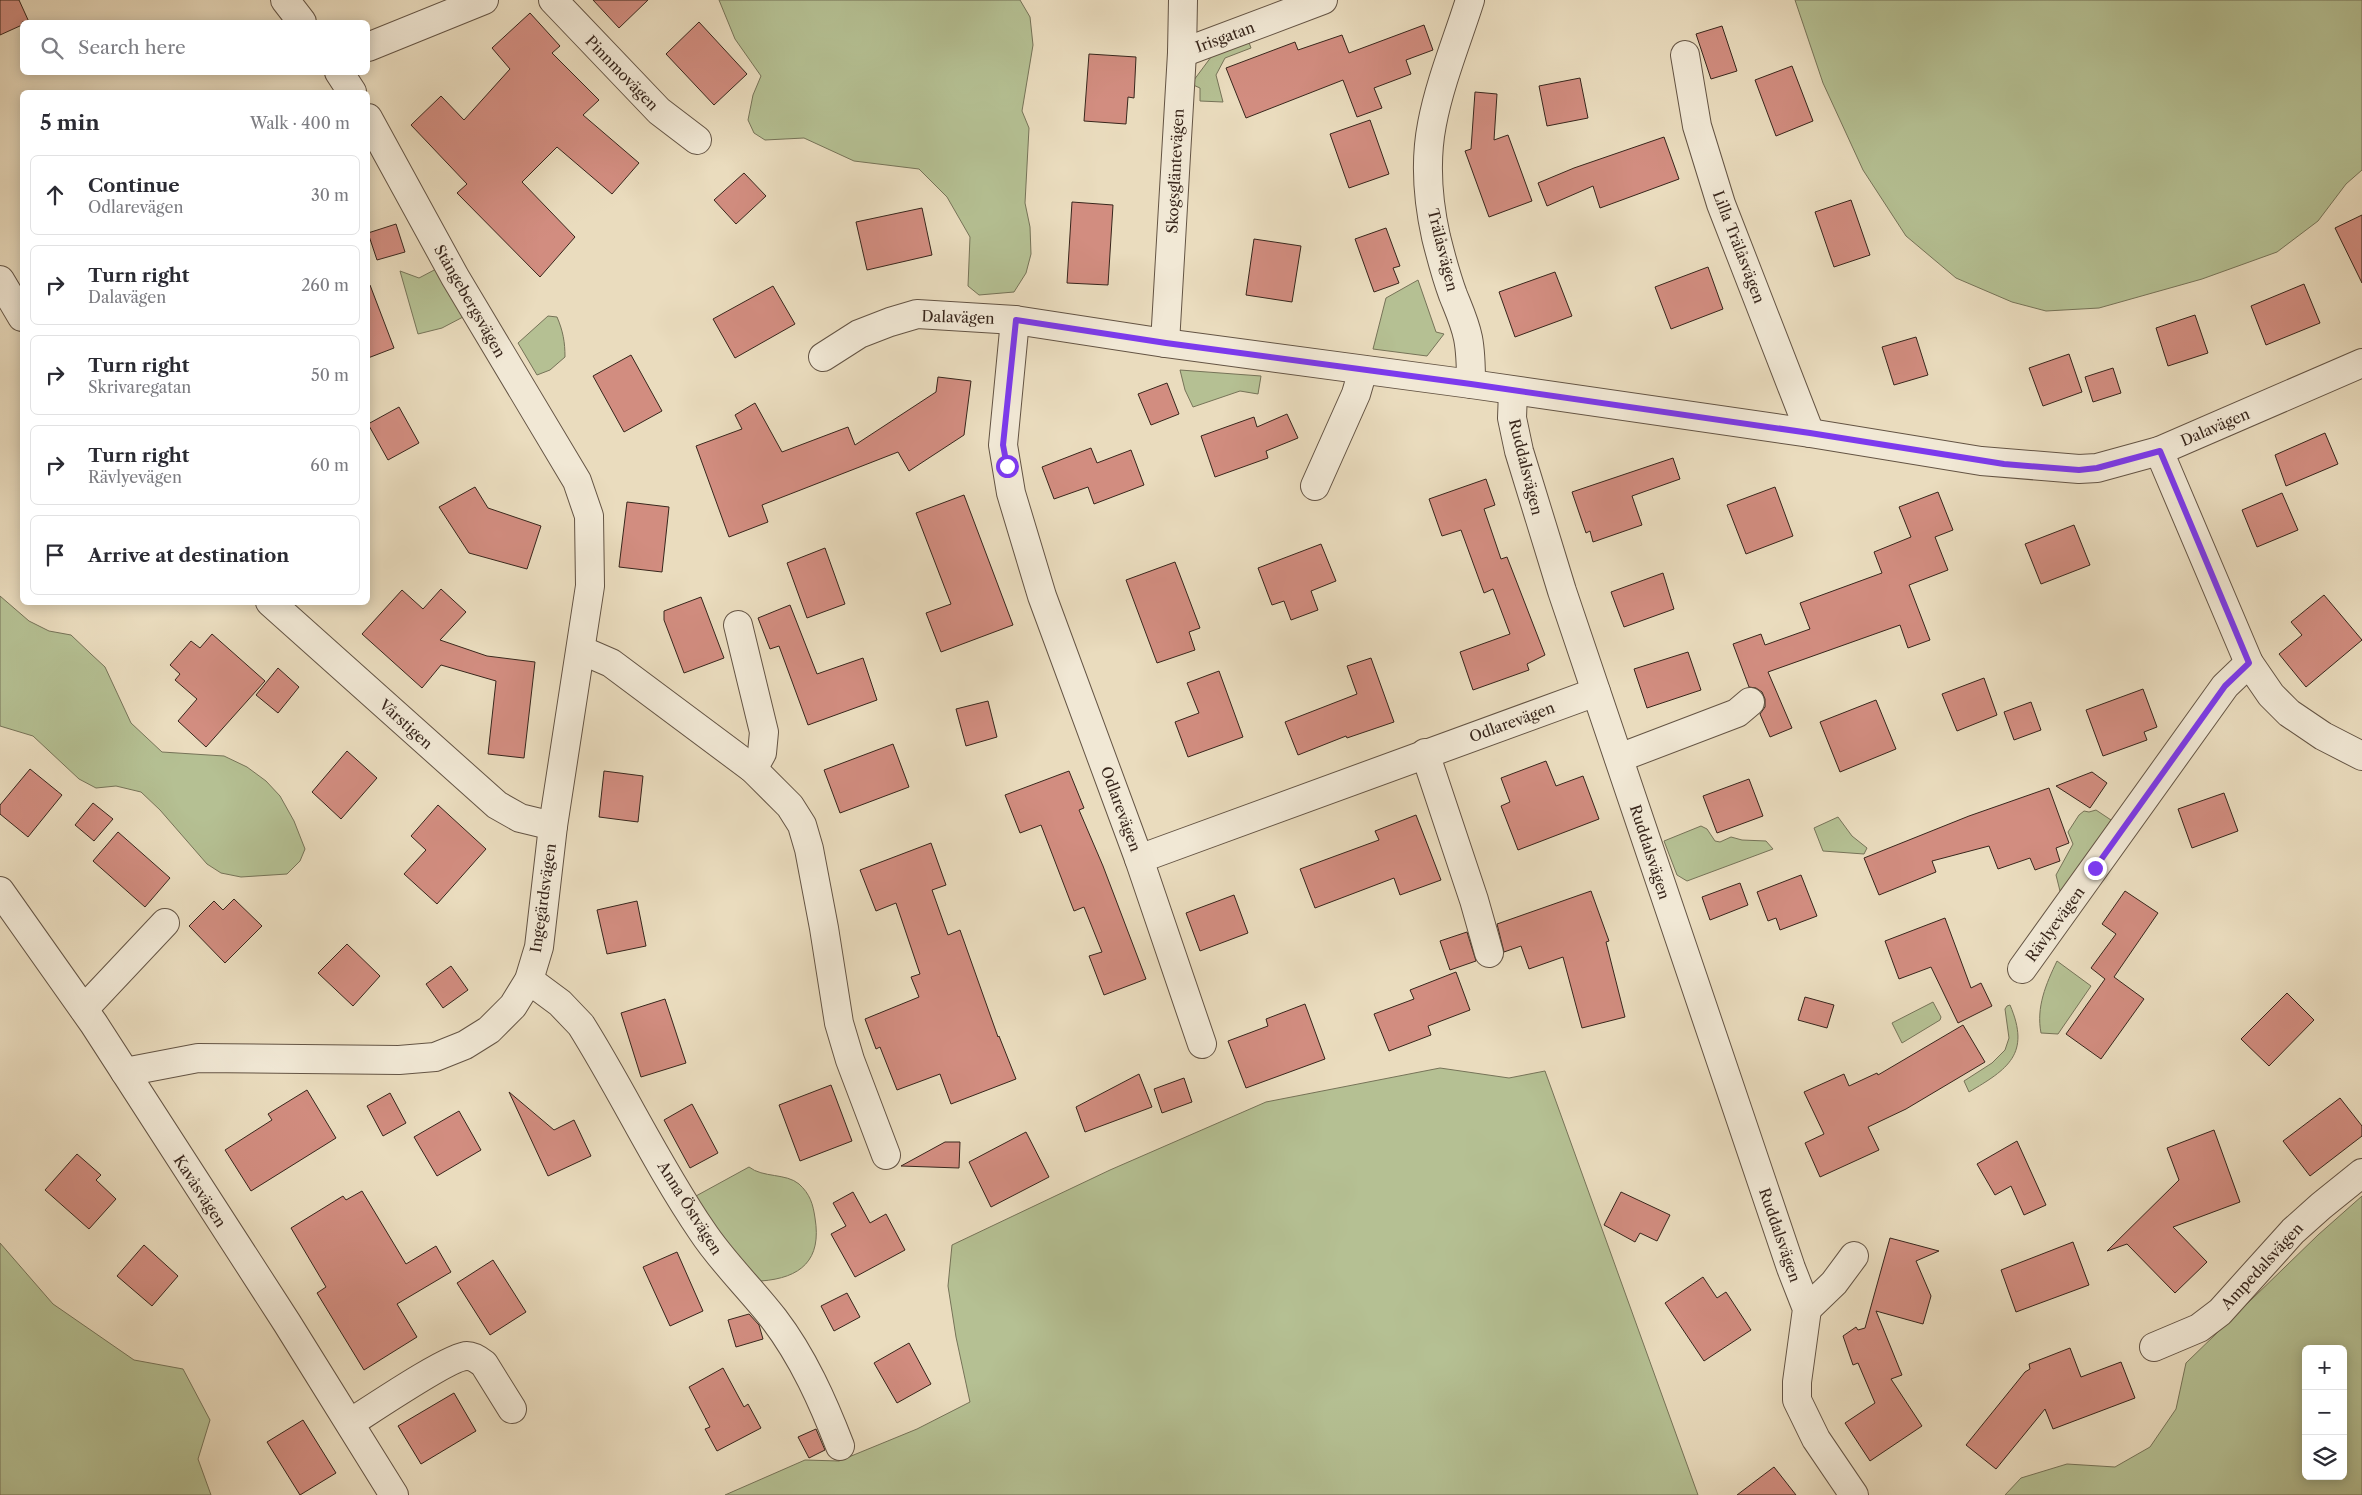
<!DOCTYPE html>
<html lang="en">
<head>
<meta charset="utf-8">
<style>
	:root { --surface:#fff; --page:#f7f7f7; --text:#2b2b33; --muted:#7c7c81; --line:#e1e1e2 }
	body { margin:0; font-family:"Libre Caslon Text",serif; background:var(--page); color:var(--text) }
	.controls { position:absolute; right:15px; bottom:15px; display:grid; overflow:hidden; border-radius:8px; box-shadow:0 2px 12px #0003 }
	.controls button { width:45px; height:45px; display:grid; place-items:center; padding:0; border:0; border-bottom:1px solid var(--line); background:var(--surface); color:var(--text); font:25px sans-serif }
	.stop { position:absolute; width:15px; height:15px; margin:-11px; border:4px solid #7c3aed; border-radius:50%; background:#fff }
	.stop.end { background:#7c3aed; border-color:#fff; box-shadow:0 1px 5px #0008 }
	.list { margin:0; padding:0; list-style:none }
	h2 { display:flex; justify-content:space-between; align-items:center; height:65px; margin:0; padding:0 20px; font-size:21px }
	h2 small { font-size:16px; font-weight:400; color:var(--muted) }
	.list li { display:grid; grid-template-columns:32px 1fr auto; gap:15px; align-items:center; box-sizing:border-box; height:80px; margin:0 10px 10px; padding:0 10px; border:1px solid var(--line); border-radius:8px }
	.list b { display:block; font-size:19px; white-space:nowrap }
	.list p { margin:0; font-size:16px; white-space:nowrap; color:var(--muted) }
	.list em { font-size:16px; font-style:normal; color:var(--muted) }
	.icon { flex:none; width:28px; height:28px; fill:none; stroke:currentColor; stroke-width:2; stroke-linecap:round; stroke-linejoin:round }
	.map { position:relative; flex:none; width:2362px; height:1495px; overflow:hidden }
	.search { position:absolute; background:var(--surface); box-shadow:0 2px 12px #0003; left:20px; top:20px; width:350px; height:55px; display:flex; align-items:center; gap:12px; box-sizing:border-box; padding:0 18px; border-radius:8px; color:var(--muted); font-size:19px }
	.panel { position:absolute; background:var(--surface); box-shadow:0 2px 12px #0003; left:20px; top:90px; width:350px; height:515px; border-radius:8px }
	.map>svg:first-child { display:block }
	.green { fill:#b5c093; stroke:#767358; fill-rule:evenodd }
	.building { fill:#d28d80; stroke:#38261c }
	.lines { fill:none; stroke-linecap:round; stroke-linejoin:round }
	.minor-casing { stroke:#645444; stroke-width:30 }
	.minor { stroke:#f1e8d5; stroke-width:28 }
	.route { stroke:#7c3aed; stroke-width:6 }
	.labels { text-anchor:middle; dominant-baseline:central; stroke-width:4; stroke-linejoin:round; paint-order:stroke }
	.street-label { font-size:15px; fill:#38261c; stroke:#f1e8d5 }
</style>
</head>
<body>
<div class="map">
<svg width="2362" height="1495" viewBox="0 0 2362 1495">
	<rect width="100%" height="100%" fill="#eadcbe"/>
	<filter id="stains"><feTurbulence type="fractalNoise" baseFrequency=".004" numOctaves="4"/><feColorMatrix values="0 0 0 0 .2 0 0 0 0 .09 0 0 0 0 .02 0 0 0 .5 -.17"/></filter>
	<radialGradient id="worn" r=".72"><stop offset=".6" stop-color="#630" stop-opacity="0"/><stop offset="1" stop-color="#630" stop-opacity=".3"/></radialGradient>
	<g class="green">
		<path d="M719,0h301l10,17 3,28 -11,66 7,17 -4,75 5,24 1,27 -5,19 -12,19 -35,3 -11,-9 2,-49 -23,-40 -28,-28 -65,-8 -50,-23 -39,2 -11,-7 -6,-13 5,-25 8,-19 -26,-37z"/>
		<path d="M1795,0h567v170l-16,14 -28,37 -41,31 -75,27 -103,29 -53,3 -34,-9 -56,-24 -50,-42 -43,-66 -40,-87z"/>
		<path d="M1248,40l3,8 -26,10 -9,17 7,27 -23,-1v-13l-9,-4 23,-31z"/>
		<path d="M438,268l25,49 -21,11 -24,6 -18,-63 19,7z"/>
		<path d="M1418,280l18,52 8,2 -17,22 -54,-7 13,-51z"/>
		<path d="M548,316l9,1c6,14 8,25 8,40l-15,13 -13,5 -19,-32z"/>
		<path d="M1180,370l81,6 -3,18 -18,-3 -47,16 -8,-17z"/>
		<path d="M0,596l29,25 20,10 22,4 20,19 14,13 26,56 31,29 62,4 23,11 19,14 14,15 14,25 11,28 -5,12 -13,13 -46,3 -20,-4 -14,-9 -47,-54 -19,-18 -25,-6 -20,2 -17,-9 -46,-43 -33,-10z"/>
		<path d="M2096,810l15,10 -47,72 -4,-1 -4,-16 17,-31 -5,-12 11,-17 5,-4 5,1z"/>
		<path d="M1838,817l14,19 15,12 -3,6 -41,-3 -9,-23z"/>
		<path d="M1701,826l6,3 8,12 5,1 11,-5 11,3 24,1 7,8 -86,32 -10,-6 -13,-34z"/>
		<path d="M2057,961l34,25 -33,48 -17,-1c-5,-26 5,-49 16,-72z"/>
		<path d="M1933,1002l8,15 -1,3 -38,23 -10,-20z"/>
		<path d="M2010,1005c21,49 -2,64 -41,87l-5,-11 28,-18 13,-13 4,-12 -4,-29 2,-3z"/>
		<path d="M1440,1068l69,10 36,-7 153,424h-973l80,-35 34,1 78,-32 53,-27 -14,-65 -8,-51 4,-41 158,-75 156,-68z"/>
		<path d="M749,1167c14,11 37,6 50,17 11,10 14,20 16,34 7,42 -14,60 -54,63l-25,-19 -40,-66z"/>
		<path d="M2362,1196v299h-357l16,-17 46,-14 48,3 35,-20 26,-38 10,-46 132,-128zM2306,1349h37v127h-37z"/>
		<path d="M0,1243l53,61 81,56 49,9 27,51 -12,39 13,36h-211z"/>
	</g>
	<g class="building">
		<path d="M0,0h19l10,22h-7v3l-22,10z"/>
		<path d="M593,0h55l-29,28z"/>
		<path d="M530,13l30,33 -8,7 47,47 -16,15 56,48 -27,31 -55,-47 -35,35 53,55 -35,40 -83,-84 10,-9 -56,-59 30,-29 23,24 46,-51 -18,-21z"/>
		<path d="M699,22l48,52 -33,31 -48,-51z"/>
		<path d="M1424,25l9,25 -27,10 5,14 -37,14 8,20 -25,9 -14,-37 -97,38 -20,-50 69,-26 3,8 44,-15 7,18z"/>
		<path d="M1722,26l15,45 -26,8 -15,-45z"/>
		<path d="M1089,54l47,3 -2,41 -6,-1 -2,27 -42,-3z"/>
		<path d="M1792,66l21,55 -37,15 -21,-56z"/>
		<path d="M1580,78l8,40 -41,8 -8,-40z"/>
		<path d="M1475,92l22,2 -3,46 14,-5 24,66 -43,16 -24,-66 6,-2z"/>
		<path d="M1370,120l19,54 -40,14 -19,-54z"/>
		<path d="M1664,137l15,42 -79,29 -7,-22 -46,20 -9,-23 36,-15z"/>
		<path d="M744,173l22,23 -30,28 -22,-24z"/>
		<path d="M1851,200l19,55 -36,12 -19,-55z"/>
		<path d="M1072,202l41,3 -5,80 -41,-2z"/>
		<path d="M922,208l10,47 -65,15 -11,-48z"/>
		<path d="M2362,215v68l-27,-55z"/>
		<path d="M396,224l9,28 -28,8 -9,-27z"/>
		<path d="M1386,228l14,38 -7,2 6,15 -25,9 -19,-53z"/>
		<path d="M1254,239l47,7 -9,56 -46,-7z"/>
		<path d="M1708,267l15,42 -52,20 -16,-42z"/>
		<path d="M1555,272l17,44 -57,21 -16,-45z"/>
		<path d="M2304,284l16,39 -54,22 -15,-39z"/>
		<path d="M368,285h2l24,63 -26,10z"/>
		<path d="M773,286l22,38 -60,34 -22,-39z"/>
		<path d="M2195,315l13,38 -40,13 -12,-38z"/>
		<path d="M1916,337l12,38 -34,10 -12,-38z"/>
		<path d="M2069,354l13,38 -39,14 -14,-38z"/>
		<path d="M631,355l31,56 -38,21 -31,-56z"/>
		<path d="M2113,368l8,25 -28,9 -8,-25z"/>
		<path d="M938,377l33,4 -7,54 -55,36 -11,-19 -136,53 6,17 -39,15 -33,-91 46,-17 -7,-14 20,-12 27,49 66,-25 7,18 81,-53z"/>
		<path d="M1167,383l12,31 -28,11 -13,-31z"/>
		<path d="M399,407l20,36 -31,17 -20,-36z"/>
		<path d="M1287,414l11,24 -32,13 2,7 -53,19 -14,-41 53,-19 3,10z"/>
		<path d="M2325,433l13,31 -52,22 -11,-31z"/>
		<path d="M1091,448l6,15 34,-13 13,35 -50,19 -6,-17 -34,12 -12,-32z"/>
		<path d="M1673,458l7,21 -48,17 10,29 -49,17 -3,-11 -4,2 -14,-41z"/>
		<path d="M1486,479l9,26 -11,4 17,50 6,-2 38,98 -18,9 2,6 -56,20 -13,-38 50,-18 -17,-45 -9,4 -23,-63 -19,6 -13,-37z"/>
		<path d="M475,487l13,21 53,18 -14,43 -58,-16 -30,-46z"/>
		<path d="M1775,487l18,49 -47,18 -19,-49z"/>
		<path d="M1938,492l15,38 -18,7 13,33 -39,15 21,55 -22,8 -8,-23 -132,47 24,56 -22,9 -10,-23 5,-7v-8l-3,-7 -6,-4 -7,-1 -16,-43 28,-10 4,11 45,-16 -10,-26 82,-30 -8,-21 37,-15 -12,-30z"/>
		<path d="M2282,493l16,37 -41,17 -15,-37z"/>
		<path d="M964,495l49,130 -72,27 -15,-39 25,-9 -35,-91z"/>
		<path d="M627,502l42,5 -7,65 -43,-5z"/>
		<path d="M2074,525l16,40 -49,19 -16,-40z"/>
		<path d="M1321,544l15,37 -25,10 7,19 -27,10 -7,-19 -12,4 -14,-37z"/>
		<path d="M825,548l20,56 -38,14 -20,-55z"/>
		<path d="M1175,562l25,66 -11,4 6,18 -38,13 -31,-83z"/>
		<path d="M1663,573l11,36 -50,18 -13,-35z"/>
		<path d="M441,589l25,23 -26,28 47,16 48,6 -11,96 -36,-4 8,-73 -55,-16 -19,23 -60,-54 40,-44 21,19z"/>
		<path d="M2324,595l38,45 -56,47 -27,-33 23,-19 -11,-13z"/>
		<path d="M701,597l23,61 -40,15 -20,-53v-9z"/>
		<path d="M790,605l27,69 46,-16 14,42 -69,25 -29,-79 -9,3 -12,-31z"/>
		<path d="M212,634l53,47 -59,66 -28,-26 19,-22 -22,-19 5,-6 -10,-9 21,-24 9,7z"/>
		<path d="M1688,652l13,38 -54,18 -13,-39z"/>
		<path d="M1371,658l23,64 -47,16 -1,-2 -48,19 -13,-33 72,-28 -10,-28z"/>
		<path d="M278,668l21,19 -21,26 -22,-18z"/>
		<path d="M1219,671l24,66 -55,20 -13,-35 24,-9 -12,-30z"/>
		<path d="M1984,678l13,37 -40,16 -15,-37z"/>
		<path d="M2143,689l14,38 -13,5 3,8 -44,16 -17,-46z"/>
		<path d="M1876,700l20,49 -56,23 -20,-50z"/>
		<path d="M988,701l9,36 -31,9 -10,-37z"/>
		<path d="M2031,702l10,28 -27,10 -10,-28z"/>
		<path d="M893,744l16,43 -69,26 -16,-43z"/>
		<path d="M347,751l30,27 -36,41 -29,-27z"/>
		<path d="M1546,761l10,25 27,-10 16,43 -81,31 -17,-44 9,-4 -9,-24z"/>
		<path d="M30,769l32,26 -34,42 -28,-23v-9z"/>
		<path d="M604,771l39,5 -5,46 -39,-5z"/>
		<path d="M1069,771l15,37 -5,2 24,56 43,113 -42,16 -15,-39 13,-4 -18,-45 -10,4 -33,-86 -21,8 -15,-38z"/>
		<path d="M2092,772l15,11 -17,25 -34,-22z"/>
		<path d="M1749,779l14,37 -46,17 -14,-37z"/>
		<path d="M2049,788l20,55 -13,5 4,13 -25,9 -5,-12 -32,11 -9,-23 -57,15 4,11 -57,23 -15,-37 105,-42z"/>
		<path d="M2224,793l14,38 -46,17 -14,-39z"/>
		<path d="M93,803l20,16 -19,22 -19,-16z"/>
		<path d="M438,805l48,44 -49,55 -33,-30 22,-24 -15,-14z"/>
		<path d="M1416,815l25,65 -41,15 -6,-17 -79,30 -15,-39 79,-29 -4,-9z"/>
		<path d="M118,832l52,46 -25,29 -52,-46z"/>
		<path d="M931,843l15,42 -14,5 16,45 12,-5 38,107 1,-1 17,43 -65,25 -11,-30 -43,16 -17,-43 -4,2 -11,-30 54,-22 -8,-20 9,-3 -24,-71 -20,8 -16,-41z"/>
		<path d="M1801,875l16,41 -37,14 -4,-12 -8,3 -11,-29z"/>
		<path d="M1740,883l8,22 -38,15 -8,-23z"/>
		<path d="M1591,891l18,50 -3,1 19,75 -43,11 -19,-71 -34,12 -8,-23 -17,6 -7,-28z"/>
		<path d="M2125,891l33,22 -44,64 30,22 -43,60 -35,-25 39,-55 -14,-11 25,-34 -14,-10z"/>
		<path d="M1234,895l14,38 -48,18 -14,-38z"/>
		<path d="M234,899l28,27 -37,37 -36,-37 25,-25 9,9z"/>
		<path d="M637,901l9,45 -39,8 -10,-44z"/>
		<path d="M1945,918l26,70 10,-5 11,23 -34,17 -27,-56 -32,12 -14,-38z"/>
		<path d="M1467,932l9,29 -26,9 -10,-29z"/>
		<path d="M347,944l33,32 -27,30 -35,-33z"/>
		<path d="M451,966l17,24 -25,18 -17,-24z"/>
		<path d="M1456,972l14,38 -42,16 3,9 -42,16 -15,-37 40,-15 -4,-9z"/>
		<path d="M2287,993l27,27 -45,46 -28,-27z"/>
		<path d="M1805,997l29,8 -7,23 -29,-8z"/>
		<path d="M665,999l21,64 -45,14 -20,-64z"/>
		<path d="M1305,1004l20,55 -79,29 -18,-47 40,-15 -2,-7z"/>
		<path d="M1963,1025l22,37 -79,47 -38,18 11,23 -59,27 -15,-34 19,-9 -20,-42 40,-18 5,12 28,-13 1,2z"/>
		<path d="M1139,1074l13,33 -67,25 -9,-25z"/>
		<path d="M1184,1078l8,24 -30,11 -8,-24z"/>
		<path d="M831,1085l21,56 -52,20 -21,-56z"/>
		<path d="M307,1090l29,48 -85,53 -26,-41 47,-30 -4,-6z"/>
		<path d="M509,1092l45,38 20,-10 17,36 -43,20z"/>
		<path d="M390,1093l16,30 -23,13 -16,-30z"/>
		<path d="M2340,1098l22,28v10l-52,40 -27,-35z"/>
		<path d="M692,1104l26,49 -28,15 -26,-48z"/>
		<path d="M459,1111l22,39 -44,26 -23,-39z"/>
		<path d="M2214,1130l26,72 -67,25 34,35 -32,31 -48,-49 -20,7 72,-71 -12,-32z"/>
		<path d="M1026,1132l23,45 -58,30 -22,-45z"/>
		<path d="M2017,1141l29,64 -22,10 -13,-29 -16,9 -18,-31z"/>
		<path d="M945,1142h15l-1,26 -58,-2z"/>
		<path d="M77,1154l24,21 -5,5 20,19 -27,30 -44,-39z"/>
		<path d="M362,1191l44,73 30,-18 15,26 -54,32 20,33 -53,33 -47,-77 9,-6 -35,-59 52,-32 3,4z"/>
		<path d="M853,1192l17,31 16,-9 19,36 -50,27 -24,-43 15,-8 -13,-23z"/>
		<path d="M1621,1192l49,23 -13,26 -17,-8 -5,9 -31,-17z"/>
		<path d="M1890,1238l49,13 -23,10 15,35 -8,28 -47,-13 26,64 -11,4 31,47 -52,35 -25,-38 30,-20 -17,-40 -5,2 -10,-29 13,-9 2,3 7,-2z"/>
		<path d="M2073,1242l16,43 -73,27 -15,-42z"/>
		<path d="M144,1245l34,31 -26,30 -35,-30z"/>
		<path d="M677,1252l26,59 -33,15 -27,-59z"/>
		<path d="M493,1260l33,52 -36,23 -33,-52z"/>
		<path d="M1703,1277l14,21 9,-6 25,38 -47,31 -39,-58z"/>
		<path d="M847,1293l13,24 -26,14 -13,-25z"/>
		<path d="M749,1314l10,11 4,14 -27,8 -8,-27z"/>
		<path d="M909,1343l22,41 -34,19 -23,-40z"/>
		<path d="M2070,1348l11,29 40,-15 14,36 -82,31 -8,-20 -49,60 -30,-24 59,-73 5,-3 -1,-5z"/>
		<path d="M723,1368l21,39 4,-3 13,24 -44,23 -12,-22 5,-2 -21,-40z"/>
		<path d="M454,1393l22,38 -55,33 -23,-38z"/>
		<path d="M303,1420l33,53 -36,22 -33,-53z"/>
		<path d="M816,1429l9,21 -16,8 -11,-21z"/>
		<path d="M1774,1467l22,28h-59z"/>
	</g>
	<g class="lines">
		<defs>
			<g id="minor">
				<path d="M285,0l17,22"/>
				<path d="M553,0l106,111 38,29"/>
				<path d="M1470,0c-13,41 -30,82 -38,124 -7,36 -4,77 4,113 5,20 10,39 17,58 6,15 12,28 15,43 3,15 3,30 3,46"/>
				<path d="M368,47l116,-47"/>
				<path d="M1182,53l141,-53"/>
				<path d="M1685,55l12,71 24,78 89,229"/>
				<path d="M339,72l13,20"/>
				<path d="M0,280l22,37"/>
				<path d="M1015,320l-12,125 8,48 31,103 97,263 457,-167"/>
				<path d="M1165,343l17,-290 1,-53"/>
				<path d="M823,357l36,-23 31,-12 27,-8 98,6 150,23 306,41 339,49 171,28 98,8 18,-1 62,-17 203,-88"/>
				<path d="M1513,391l-1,27 7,33 43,140 229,677 16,41 -10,73v18l19,39 38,56"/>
				<path d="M2159,451l90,212 22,32 18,18 34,23 39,20"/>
				<path d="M1315,486l41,-92 7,-24"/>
				<path d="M270,602l227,203 23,13 33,8"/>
				<path d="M738,625l26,107 -2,21 -9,16"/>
				<path d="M581,650l30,13 142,106 37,37 12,19 7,24 15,79 15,95 11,37 36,95"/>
				<path d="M1425,753l49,147 15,53"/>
				<path d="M1619,758l118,-45 13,-11"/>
				<path d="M1139,859l63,185"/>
				<path d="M0,891l94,133 193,299 107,172"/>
				<path d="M2022,969l203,-283 24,-23"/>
				<path d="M529,980l31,23 21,22c42,67 76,140 121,206 21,32 49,58 72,88 29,38 49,83 66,127"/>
				<path d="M84,1009l81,-86"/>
				<path d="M125,1072l73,-14 201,2 36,-3 30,-12 24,-15 24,-24 16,-26 10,-33 14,-121 37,-240 -1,-70 -12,-35 -122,-204 -87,-159"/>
				<path d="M1807,1309l27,-26 20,-27"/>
				<path d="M2154,1347l45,-19 21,-16 73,-81 28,-25 41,-33"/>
				<path d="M350,1423c19,-12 100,-67 117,-67 6,0 12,4 17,8l28,45"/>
			</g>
		</defs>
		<use href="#minor" class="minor-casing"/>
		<use href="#minor" class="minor"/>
	</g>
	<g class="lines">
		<path class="route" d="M1007,466l-4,-21 13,-125 150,23 305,41 339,49 194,31 75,6 18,-2 63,-17 89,212 -24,23 -130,182"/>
	</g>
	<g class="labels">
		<g class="street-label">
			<text transform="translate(1225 37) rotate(-20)">Irisgatan</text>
			<text transform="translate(622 73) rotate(46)">Pinnmovägen</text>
			<text transform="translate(1175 171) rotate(-87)">Skogsgläntevägen</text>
			<text transform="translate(1739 247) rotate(69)">Lilla Trälåsvägen</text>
			<text transform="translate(1443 250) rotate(76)">Trälåsvägen</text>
			<text transform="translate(470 301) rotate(60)">Stångebergsvägen</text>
			<text transform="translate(958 317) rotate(2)">Dalavägen</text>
			<text transform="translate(2215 427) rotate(-23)">Dalavägen</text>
			<text transform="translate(1526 467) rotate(76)">Ruddalsvägen</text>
			<text transform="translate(1512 722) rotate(-20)">Odlarevägen</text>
			<text transform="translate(406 724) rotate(42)">Vårstigen</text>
			<text transform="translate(1121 809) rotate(70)">Odlarevägen</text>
			<text transform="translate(1650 852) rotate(72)">Ruddalsvägen</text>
			<text transform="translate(543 898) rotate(-82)">Ingegärdsvägen</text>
			<text transform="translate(2055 924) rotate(-54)">Rävlyevägen</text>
			<text transform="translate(200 1191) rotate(57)">Kavåsvägen</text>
			<text transform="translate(690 1208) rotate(58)">Anna Östvägen</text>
			<text transform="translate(1780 1235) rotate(71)">Ruddalsvägen</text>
			<text transform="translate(2262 1266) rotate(-47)">Ampedalsvägen</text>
		</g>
	</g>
	<rect width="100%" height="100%" filter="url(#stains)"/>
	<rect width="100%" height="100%" fill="url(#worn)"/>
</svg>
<div class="controls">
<button>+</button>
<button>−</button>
<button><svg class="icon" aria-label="layers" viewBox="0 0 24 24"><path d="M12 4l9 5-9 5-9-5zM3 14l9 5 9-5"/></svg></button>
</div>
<div class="stop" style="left:1007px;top:466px"></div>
<div class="stop end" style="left:2095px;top:868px"></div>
<div class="search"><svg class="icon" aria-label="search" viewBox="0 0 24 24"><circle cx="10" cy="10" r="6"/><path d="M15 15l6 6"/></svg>Search here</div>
<section class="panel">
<h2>5 min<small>Walk · 400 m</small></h2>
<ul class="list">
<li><svg class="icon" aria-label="ahead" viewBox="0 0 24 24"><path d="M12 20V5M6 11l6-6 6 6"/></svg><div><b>Continue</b><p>Odlarevägen</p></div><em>30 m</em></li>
<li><svg class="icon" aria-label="right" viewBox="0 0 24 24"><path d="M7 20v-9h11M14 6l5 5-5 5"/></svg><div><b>Turn right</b><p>Dalavägen</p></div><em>260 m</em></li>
<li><svg class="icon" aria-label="right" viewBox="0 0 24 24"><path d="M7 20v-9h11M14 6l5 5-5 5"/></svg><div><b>Turn right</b><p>Skrivaregatan</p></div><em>50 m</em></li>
<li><svg class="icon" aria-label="right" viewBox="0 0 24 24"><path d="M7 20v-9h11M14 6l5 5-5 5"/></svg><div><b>Turn right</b><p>Rävlyevägen</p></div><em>60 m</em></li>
<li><svg class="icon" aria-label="arrive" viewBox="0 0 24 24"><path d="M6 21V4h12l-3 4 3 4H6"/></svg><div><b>Arrive at destination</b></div></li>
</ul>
</section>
</div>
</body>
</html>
